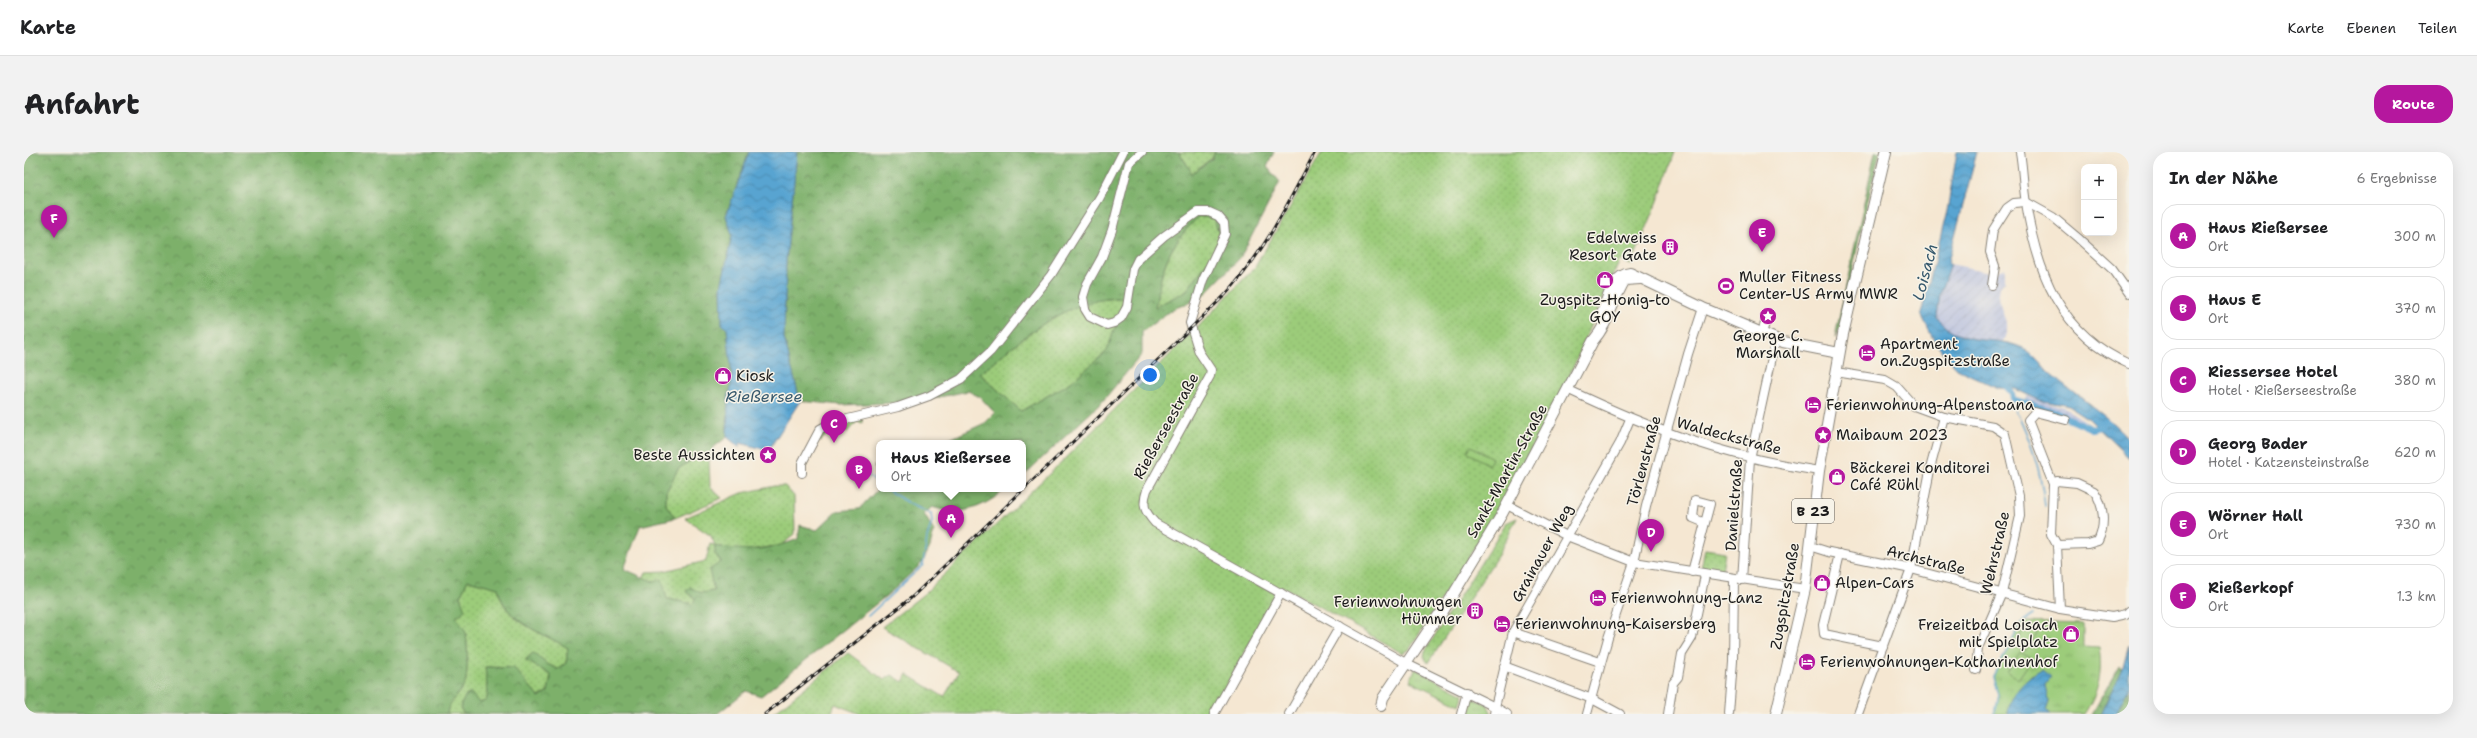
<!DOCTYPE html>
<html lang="de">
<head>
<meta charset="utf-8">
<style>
	:root { --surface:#fff; --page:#f2f2f2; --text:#202124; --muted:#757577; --line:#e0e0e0; --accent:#b5179e }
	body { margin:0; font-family:"Shantell Sans",sans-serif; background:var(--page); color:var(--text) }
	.controls { position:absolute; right:12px; top:12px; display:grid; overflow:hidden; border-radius:8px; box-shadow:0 4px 16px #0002 }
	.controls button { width:36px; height:36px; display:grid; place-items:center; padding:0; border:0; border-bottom:1px solid var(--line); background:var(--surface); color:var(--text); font:20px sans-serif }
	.you { position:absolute; left:1126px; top:223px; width:14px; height:14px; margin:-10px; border:3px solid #fff; border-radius:50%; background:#1a73e8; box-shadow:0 0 0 6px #1a73e833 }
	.badge { display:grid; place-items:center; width:26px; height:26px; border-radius:50%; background:var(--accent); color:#fff; font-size:13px; font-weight:700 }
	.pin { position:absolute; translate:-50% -33px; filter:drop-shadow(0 1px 2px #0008) }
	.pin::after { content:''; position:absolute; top:21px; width:14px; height:12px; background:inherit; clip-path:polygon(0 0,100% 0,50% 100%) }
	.popup { position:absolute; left:852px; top:288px; width:150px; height:52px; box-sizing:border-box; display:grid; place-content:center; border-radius:8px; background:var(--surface); filter:drop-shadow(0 1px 3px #0005); font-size:13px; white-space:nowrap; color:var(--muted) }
	.popup b { font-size:15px; color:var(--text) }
	.popup::after { content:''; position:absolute; left:50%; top:100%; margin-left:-8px; border:8px solid transparent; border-top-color:var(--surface) }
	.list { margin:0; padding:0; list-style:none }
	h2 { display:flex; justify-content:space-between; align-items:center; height:52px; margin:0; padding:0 16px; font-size:17px }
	h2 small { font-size:13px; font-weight:400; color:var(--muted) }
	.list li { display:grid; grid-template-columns:26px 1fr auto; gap:12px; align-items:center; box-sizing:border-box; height:64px; margin:0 8px 8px; padding:0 8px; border:1px solid var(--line); border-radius:16px }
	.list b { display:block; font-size:15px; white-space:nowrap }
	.list p { margin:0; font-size:13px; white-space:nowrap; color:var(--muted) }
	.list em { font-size:13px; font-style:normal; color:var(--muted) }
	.map { position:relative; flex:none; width:2105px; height:562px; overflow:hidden; border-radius:16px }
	header { display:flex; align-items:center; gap:24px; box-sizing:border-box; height:56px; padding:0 20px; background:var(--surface); border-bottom:1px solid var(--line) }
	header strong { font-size:19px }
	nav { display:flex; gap:22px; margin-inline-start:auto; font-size:14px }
	.intro { display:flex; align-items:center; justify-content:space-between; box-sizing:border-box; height:96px; padding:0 24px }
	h1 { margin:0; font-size:28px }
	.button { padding:10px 18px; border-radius:16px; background:var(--accent); color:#fff; font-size:14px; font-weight:700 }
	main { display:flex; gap:24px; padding:0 24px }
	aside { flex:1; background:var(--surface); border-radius:16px; box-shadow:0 4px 16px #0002 }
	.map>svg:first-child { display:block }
	.industrial { fill:url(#industrial-furrows) }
	.grass { fill:url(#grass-dots); stroke:#5c744b }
	.forest { fill:url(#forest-crowns); stroke:#4c6643; fill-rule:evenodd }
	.park { fill:url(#park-tufts); stroke:#5c744b }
	.garden { fill:#9ccc7a; stroke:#5c744b }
	.water { fill:url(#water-waves); stroke:#3a6076 }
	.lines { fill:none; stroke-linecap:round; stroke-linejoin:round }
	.stream { stroke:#58a4d1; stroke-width:1.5 }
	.canal { stroke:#58a4d1; stroke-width:6 }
	.minor-casing { stroke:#888277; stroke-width:10 }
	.major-casing { stroke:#888277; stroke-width:12 }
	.minor { stroke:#fff; stroke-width:8 }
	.major { stroke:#fff; stroke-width:10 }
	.rail-casing { stroke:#1c1c1c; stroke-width:3 }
	.rail { stroke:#f7f3e8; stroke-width:1.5; stroke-dasharray:4.5; stroke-linecap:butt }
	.labels { text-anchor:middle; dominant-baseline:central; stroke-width:3; stroke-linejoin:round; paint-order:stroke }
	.shield { fill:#f7f3e8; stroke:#5e5c59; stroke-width:1 }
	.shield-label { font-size:14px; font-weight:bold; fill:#1c1c1c }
	.poi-label { font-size:15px; fill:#1c1c1c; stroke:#f7f3e8; text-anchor:start }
	.street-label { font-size:15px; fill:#1c1c1c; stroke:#f7f3e8 }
	.water-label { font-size:16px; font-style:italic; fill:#37596d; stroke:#f7f3e8 }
</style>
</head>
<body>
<header>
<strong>Karte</strong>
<nav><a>Karte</a><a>Ebenen</a><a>Teilen</a></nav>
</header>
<div class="intro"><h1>Anfahrt</h1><a class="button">Route</a></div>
<main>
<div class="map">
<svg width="2105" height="562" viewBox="0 0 2105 562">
	<defs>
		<pattern id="industrial-furrows" width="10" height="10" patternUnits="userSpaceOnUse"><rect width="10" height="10" fill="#bcc3de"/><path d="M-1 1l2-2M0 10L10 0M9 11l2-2" fill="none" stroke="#a1a7be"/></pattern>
		<pattern id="grass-dots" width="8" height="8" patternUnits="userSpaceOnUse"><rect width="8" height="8" fill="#9ccc7a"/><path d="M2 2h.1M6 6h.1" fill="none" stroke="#86af69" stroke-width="1.8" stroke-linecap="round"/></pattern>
		<pattern id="forest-crowns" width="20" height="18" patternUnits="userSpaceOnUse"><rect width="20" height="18" fill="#7db06a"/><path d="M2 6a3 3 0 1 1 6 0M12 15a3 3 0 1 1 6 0" fill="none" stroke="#668e56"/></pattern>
		<pattern id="park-tufts" width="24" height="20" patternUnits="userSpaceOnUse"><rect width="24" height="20" fill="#9ccc7a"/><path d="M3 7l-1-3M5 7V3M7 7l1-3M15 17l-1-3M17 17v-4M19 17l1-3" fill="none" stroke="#86af69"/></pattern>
		<pattern id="water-waves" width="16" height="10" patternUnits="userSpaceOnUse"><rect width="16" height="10" fill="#58a4d1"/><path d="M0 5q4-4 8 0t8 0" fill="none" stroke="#4885a9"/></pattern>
	</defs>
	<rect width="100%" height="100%" fill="#f7f3e8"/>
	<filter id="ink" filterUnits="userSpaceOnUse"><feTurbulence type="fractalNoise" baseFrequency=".025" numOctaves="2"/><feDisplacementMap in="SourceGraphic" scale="8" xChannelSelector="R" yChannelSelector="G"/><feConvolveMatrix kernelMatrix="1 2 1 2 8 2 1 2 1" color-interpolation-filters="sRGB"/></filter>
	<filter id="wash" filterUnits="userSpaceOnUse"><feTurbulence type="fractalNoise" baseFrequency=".012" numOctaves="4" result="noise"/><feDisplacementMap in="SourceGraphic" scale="16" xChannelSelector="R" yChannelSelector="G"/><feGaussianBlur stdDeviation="0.9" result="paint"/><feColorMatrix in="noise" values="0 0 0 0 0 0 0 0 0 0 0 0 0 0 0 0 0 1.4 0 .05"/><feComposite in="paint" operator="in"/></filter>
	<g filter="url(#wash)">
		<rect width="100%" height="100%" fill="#f5e7d2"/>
		<g class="industrial">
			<path d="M1926,112l44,9 11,-6v14l-5,6 -2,12 8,23v14l-4,6 -32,-2 -22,-10 -11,-12 3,-24z"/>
			<path d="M2003,244l39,13 18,11 -4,7 -16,-10 -40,-12z"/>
		</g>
		<g class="grass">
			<path d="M1155,0h36l-3,6 -20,15z"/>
			<path d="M1298,0h353l-17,49 -27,64 -11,-5 -59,135 -71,128 -81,127 -7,3 -120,-67 -72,128h-350l-25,-10 -4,10h-59l76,-61 36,27 8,-5 11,7 4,-8 37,23 15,-25 -77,-45 43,-34 124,-119 149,-147 57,-60z"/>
			<path d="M1175,64l15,3 7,17 -8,19 -27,36 -31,16c8,-42 12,-59 44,-91z"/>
			<path d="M1101,146l-18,54 -37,31 -49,28 -41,-37c29,-25 76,-66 114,-74 10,-1 21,-1 31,-2z"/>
			<path d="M838,267v4l-4,-2 -11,11 -6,-6 -4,4 -5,-2 -11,13 -2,-1 9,-13z"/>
			<path d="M671,306h14l1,29 12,11 -47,20 -9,-13v-13l12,-23z"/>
			<path d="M751,334h10l9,10 1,38 -13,11 -39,6 -28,-5 6,16 -7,29 -13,2 -8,11 -26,-5 -13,-17 -11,-4 3,-6 18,-1 42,-10 4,-17 5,1 -4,-9 -26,-18 57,-25z"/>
			<path d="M1493,366l-19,37 -70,108 -4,-6 1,-6 81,-128z"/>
			<path d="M1681,397l20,3 -3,19 -21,-3z"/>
			<path d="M444,428l30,8c5,34 44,44 70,60l-2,15 -8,6 -11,-5 -14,-11 -8,7 26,15 -3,17 -9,5 -25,-29 -29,-1 3,26 -2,8 -26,7 4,6h-17c1,-13 13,-20 18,-31 3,-6 3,-46 0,-52 -3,-4 -6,-9 -9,-13l4,-22z"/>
		</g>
		<g class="forest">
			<path d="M0,0h725l-23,64 6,19 -11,52 1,37 5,5 5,47 -2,17h-2l-1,44 -13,10 -5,11h-14l-17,11 -12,23v13l9,13 -35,8 -16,43 30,13 8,-3 5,20 26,5 2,-6 -9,-6 4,-5 11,6 13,-2 -5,-21 12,-8 -6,-8v-8c32,6 52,5 83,-7l2,-14 17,5 20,-19 22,-2 18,-19 -3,-24 5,-2v25h127c-23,19 -45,28 -74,18l-8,7 10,17 -4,16 -8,16 -31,29 -130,104 -15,-5 -29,23h-253l-4,-6 5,-12 6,-3 8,10 7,-2 2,-8 -3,-26 29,1 25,29 9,-5 3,-17 -26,-15 8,-7 14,11 11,5 8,-6 2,-15c-26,-16 -64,-26 -70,-60l-30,-8 -8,16 5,14 -9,8c3,4 7,9 9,13 3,6 3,46 0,52 -5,11 -17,18 -18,31h-423z"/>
			<path d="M773,0h382l13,21 20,-14 3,-7h59l-7,15 13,15 -40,76 -38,39 -31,13 -29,22v22l-41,49 -78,73v-33h-82l44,-20 10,-10 -15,-16 -12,-6 -53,11 -74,3 -41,-4 -16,-63 2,-76zM1175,64l15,3 6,17 -7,19 -27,36 -31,16c8,-43 12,-59 44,-91zM1101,146l-18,53 -37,32 -49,28 -41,-37c40,-35 88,-78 145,-76z"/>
			<path d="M1851,0h5l-18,73 -22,104 -5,8z"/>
			<path d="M2095,514l3,2 -21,46h-9z"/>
			<path d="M2105,536v26h-14z"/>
		</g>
		<g class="park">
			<path d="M1998,470l60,2 2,5v18l15,1c4,25 -1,45 -15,66h-33l-5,-4 3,-9 -3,-17 -14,-9 -18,22 -6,17h-14l4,-19 -5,-19z"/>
			<path d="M1391,517l49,25 -4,11 -50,-24z"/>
			<path d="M1444,545l19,7 5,10h-18l-10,-4z"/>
		</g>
		<g class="garden">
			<path d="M1447,294l21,12 -3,7 -22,-13z"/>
			<path d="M2003,474l10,7 -12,18 -10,-6z"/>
			<path d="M1996,500l12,7 -14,20 -11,-7z"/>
		</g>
		<g class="water">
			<path d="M725,0h48l-11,110 -2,76 16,63 -34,53h-3v-5l-23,-6 -1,4 -12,-10 1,-44h2l2,-17 -5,-47 -5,-5 -1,-37 11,-52 -6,-19z"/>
			<path d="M1933,0h20l-29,110 2,2 -10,30 -3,24c29,32 52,15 86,30 11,5 20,19 29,27 26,22 54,39 77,64v19l-39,-38 -21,-14 -30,-6 -24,-11 -17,-1 -41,-19 -22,-26 -14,-29 26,-103z"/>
			<path d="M2105,492v44l-14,26h-14l22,-48z"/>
			<path d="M2018,518l9,7 -5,7 3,17 -3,9 5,4h-43c1,-19 18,-36 34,-44z"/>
		</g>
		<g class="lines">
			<g class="stream">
				<path d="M1989,247v5c18,36 27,63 32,102"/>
				<path d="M840,320l15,12"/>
				<path d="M844,464l55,-51 4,-27 5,-16 -1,-8 -23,-11 -22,-14"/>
				<path d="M1970,562l4,-19 -5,-19 29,-54 11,-7"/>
			</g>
			<path class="canal" d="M1977,229l11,12 1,6 39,12 40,18 9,-2"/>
		</g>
	</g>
	<g filter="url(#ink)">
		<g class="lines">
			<defs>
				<g id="minor">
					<path d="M1118,0l-13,11 -17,67 -10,27 -15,27 -4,13 2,12 5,8 17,8 7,-2 7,-5 6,-11 6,-38 5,-10 26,-23 34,-24h11l9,4 6,7 1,11 -22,46 -13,43 9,29 12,18 -1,6 -63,114c-5,15 -3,21 8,33l256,143 84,41 -1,7"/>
					<path d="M1996,0c3,17 3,34 6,51 11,70 34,131 103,161"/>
					<path d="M1968,133l3,-19 -5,-14 3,-22 14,-22 7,-5 12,-1 27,15 25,21 34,31 17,24"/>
					<path d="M1738,181l4,-13"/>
					<path d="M1812,220l49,8 12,7 17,19 30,11 49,9 12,8 14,62 1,20 -18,77 -24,55 -2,22"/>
					<path d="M1545,238c84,40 157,67 250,81"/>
					<path d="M778,321v-10l18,-34 11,-6 67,-16 31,-11 32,-17 30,-28 60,-76 49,-78 23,-45"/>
					<path d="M2029,332l-25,-64 7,-8 31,8"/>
					<path d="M1483,353l60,31 67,26 171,27"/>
					<path d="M2033,393l-6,-11 2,-50 4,-3 20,2 17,8c10,14 12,34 4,50l-10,3 -31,1 3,64"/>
					<path d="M1786,394l19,6 82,17 149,40 52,8 14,-3 3,-3"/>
					<path d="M1816,402l-17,71 1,9 59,12"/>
					<path d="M1668,420l18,-68 -15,-4 -2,18 12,5"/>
					<path d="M1718,428l8,-121 26,-120"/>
					<path d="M1489,480l87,30"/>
					<path d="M1480,514l88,33 28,15"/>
					<path d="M1190,562l67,-121"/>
					<path d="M1265,562l51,-88"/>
					<path d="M1437,562l6,-22"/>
					<path d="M1483,562l-12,-7 18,-75 107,-189 10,-24"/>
					<path d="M1563,562l21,-76 26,-76 12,-56 42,-152 15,-46"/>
					<path d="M1644,562l5,-31 5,-6 4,-23 10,-16 13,-63"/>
					<path d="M1705,562l4,-53 1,-82"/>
					<path d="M1834,562l53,-145 20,-104 13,-48"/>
				</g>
				<g id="major">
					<path d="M1576,166c7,-16 11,-43 30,-45l73,35 80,34 56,11"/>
					<path d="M1357,554l2,-8 55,-82 4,-3 60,-99 91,-173c16,-18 20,-42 32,-61l15,-1"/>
					<path d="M1752,562l29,-125 14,-118 24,-137 43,-182"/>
				</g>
			</defs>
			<use href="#minor" class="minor-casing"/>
			<use href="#major" class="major-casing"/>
			<use href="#minor" class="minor"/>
			<use href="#major" class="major"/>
			<defs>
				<path id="rail" d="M741,562l146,-116 314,-303c39,-42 64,-93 90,-143"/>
			</defs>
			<use href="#rail" class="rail-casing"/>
			<use href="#rail" class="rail"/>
		</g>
	</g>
	<defs>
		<symbol id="building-disc" viewBox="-11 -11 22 22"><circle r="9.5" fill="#b5179e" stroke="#f7f3e8"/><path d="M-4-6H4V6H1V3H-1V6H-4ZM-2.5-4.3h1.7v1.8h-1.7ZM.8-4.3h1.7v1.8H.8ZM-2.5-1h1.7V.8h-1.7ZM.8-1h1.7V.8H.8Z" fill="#fff"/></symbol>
		<symbol id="shop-disc" viewBox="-11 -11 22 22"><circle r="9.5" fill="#b5179e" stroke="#f7f3e8"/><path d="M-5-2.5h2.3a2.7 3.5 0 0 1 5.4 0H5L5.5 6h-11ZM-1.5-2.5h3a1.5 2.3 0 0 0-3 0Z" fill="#fff"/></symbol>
		<symbol id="stadium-disc" viewBox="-11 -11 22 22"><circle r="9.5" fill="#b5179e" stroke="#f7f3e8"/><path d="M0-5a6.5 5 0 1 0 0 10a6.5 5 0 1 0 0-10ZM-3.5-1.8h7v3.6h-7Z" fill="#fff"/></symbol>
		<symbol id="sight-disc" viewBox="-11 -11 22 22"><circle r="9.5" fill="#b5179e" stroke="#f7f3e8"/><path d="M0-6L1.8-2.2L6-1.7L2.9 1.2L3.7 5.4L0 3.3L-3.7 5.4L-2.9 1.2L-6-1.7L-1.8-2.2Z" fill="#fff"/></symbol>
		<symbol id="hotel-disc" viewBox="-11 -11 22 22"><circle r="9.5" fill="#b5179e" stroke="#f7f3e8"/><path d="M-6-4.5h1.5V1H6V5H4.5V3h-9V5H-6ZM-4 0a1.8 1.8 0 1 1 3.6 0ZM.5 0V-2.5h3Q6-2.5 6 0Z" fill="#fff"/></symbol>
	</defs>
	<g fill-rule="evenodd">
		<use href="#building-disc" x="1636" y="85" width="20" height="20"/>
		<use href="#shop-disc" x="1571" y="118" width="20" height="20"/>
		<use href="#stadium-disc" x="1692" y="124" width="20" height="20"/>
		<use href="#sight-disc" x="1734" y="154" width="20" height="20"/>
		<use href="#hotel-disc" x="1833" y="191" width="20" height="20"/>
		<use href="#shop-disc" x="689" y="214" width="20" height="20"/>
		<use href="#hotel-disc" x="1779" y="243" width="20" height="20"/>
		<use href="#sight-disc" x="1789" y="273" width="20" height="20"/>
		<use href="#sight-disc" x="734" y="293" width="20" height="20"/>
		<use href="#shop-disc" x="1803" y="315" width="20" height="20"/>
		<use href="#shop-disc" x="1788" y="421" width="20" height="20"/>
		<use href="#hotel-disc" x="1564" y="436" width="20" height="20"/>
		<use href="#building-disc" x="1441" y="449" width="20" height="20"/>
		<use href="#hotel-disc" x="1468" y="462" width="20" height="20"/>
		<use href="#shop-disc" x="2037" y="472" width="20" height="20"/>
		<use href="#hotel-disc" x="1773" y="500" width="20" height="20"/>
	</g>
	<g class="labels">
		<rect class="shield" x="1768" y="347" width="42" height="24" rx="3"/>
		<g class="shield-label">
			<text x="1789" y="359">B 23</text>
		</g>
		<g class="poi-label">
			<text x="1633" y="86" text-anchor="end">Edelweiss<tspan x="1633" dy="17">Resort Gate</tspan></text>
			<text x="1715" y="125">Muller Fitness<tspan x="1715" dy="17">Center-US Army MWR</tspan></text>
			<text x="1581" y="148" text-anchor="middle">Zugspitz-Honig-to<tspan x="1581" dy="17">GOY</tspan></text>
			<text x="1744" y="184" text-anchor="middle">George C.<tspan x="1744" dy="17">Marshall</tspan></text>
			<text x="1856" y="192">Apartment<tspan x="1856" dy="17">on.Zugspitzstraße</tspan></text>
			<text x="712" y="224">Kiosk</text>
			<text x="1802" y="253">Ferienwohnung-Alpenstoana</text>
			<text x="1812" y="283">Maibaum 2023</text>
			<text x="731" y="303" text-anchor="end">Beste Aussichten</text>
			<text x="1826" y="316">Bäckerei Konditorei<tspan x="1826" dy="17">Café Rühl</tspan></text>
			<text x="1811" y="431">Alpen-Cars</text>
			<text x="1587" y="446">Ferienwohnung-Lanz</text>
			<text x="1438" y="450" text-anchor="end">Ferienwohnungen<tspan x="1438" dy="17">Hümmer</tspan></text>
			<text x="1491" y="472">Ferienwohnung-Kaisersberg</text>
			<text x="2034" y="473" text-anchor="end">Freizeitbad Loisach<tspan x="2034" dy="17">mit Spielplatz</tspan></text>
			<text x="1796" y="510">Ferienwohnungen-Katharinenhof</text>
		</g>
		<g class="street-label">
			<text transform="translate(1142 274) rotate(-61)">Rießerseestraße</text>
			<text transform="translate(1705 284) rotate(15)">Waldeckstraße</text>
			<text transform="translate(1620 309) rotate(-75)">Törlenstraße</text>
			<text transform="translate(1483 319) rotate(-61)">Sankt-Martin-Straße</text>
			<text transform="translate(1710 353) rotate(-86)">Danielstraße</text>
			<text transform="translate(1518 401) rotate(-61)">Grainauer Weg</text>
			<text transform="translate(1971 401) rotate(-77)">Wehrstraße</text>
			<text transform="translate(1902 408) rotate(14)">Archstraße</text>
			<text transform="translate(1761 444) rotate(-80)">Zugspitzstraße</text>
		</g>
		<g class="water-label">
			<text transform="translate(1901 120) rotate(-75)">Loisach</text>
			<text x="740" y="244">Rießersee</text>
		</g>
	</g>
</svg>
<div class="controls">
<button>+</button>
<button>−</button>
</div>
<div class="you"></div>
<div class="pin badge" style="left:927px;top:386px">A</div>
<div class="popup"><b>Haus Rießersee</b>Ort</div>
<div class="pin badge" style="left:835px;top:337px">B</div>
<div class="pin badge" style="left:810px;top:291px">C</div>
<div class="pin badge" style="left:1627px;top:400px">D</div>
<div class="pin badge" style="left:1738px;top:100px">E</div>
<div class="pin badge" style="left:30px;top:86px">F</div>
</div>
<aside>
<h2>In der Nähe<small>6 Ergebnisse</small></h2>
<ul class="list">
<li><span class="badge">A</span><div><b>Haus Rießersee</b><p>Ort</p></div><em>300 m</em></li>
<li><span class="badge">B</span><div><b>Haus E</b><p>Ort</p></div><em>370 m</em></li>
<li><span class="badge">C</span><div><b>Riessersee Hotel</b><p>Hotel · Rießerseestraße</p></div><em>380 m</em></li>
<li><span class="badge">D</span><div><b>Georg Bader</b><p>Hotel · Katzensteinstraße</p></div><em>620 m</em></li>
<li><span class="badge">E</span><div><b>Wörner Hall</b><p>Ort</p></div><em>730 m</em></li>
<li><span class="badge">F</span><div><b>Rießerkopf</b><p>Ort</p></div><em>1.3 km</em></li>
</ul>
</aside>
</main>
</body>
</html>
